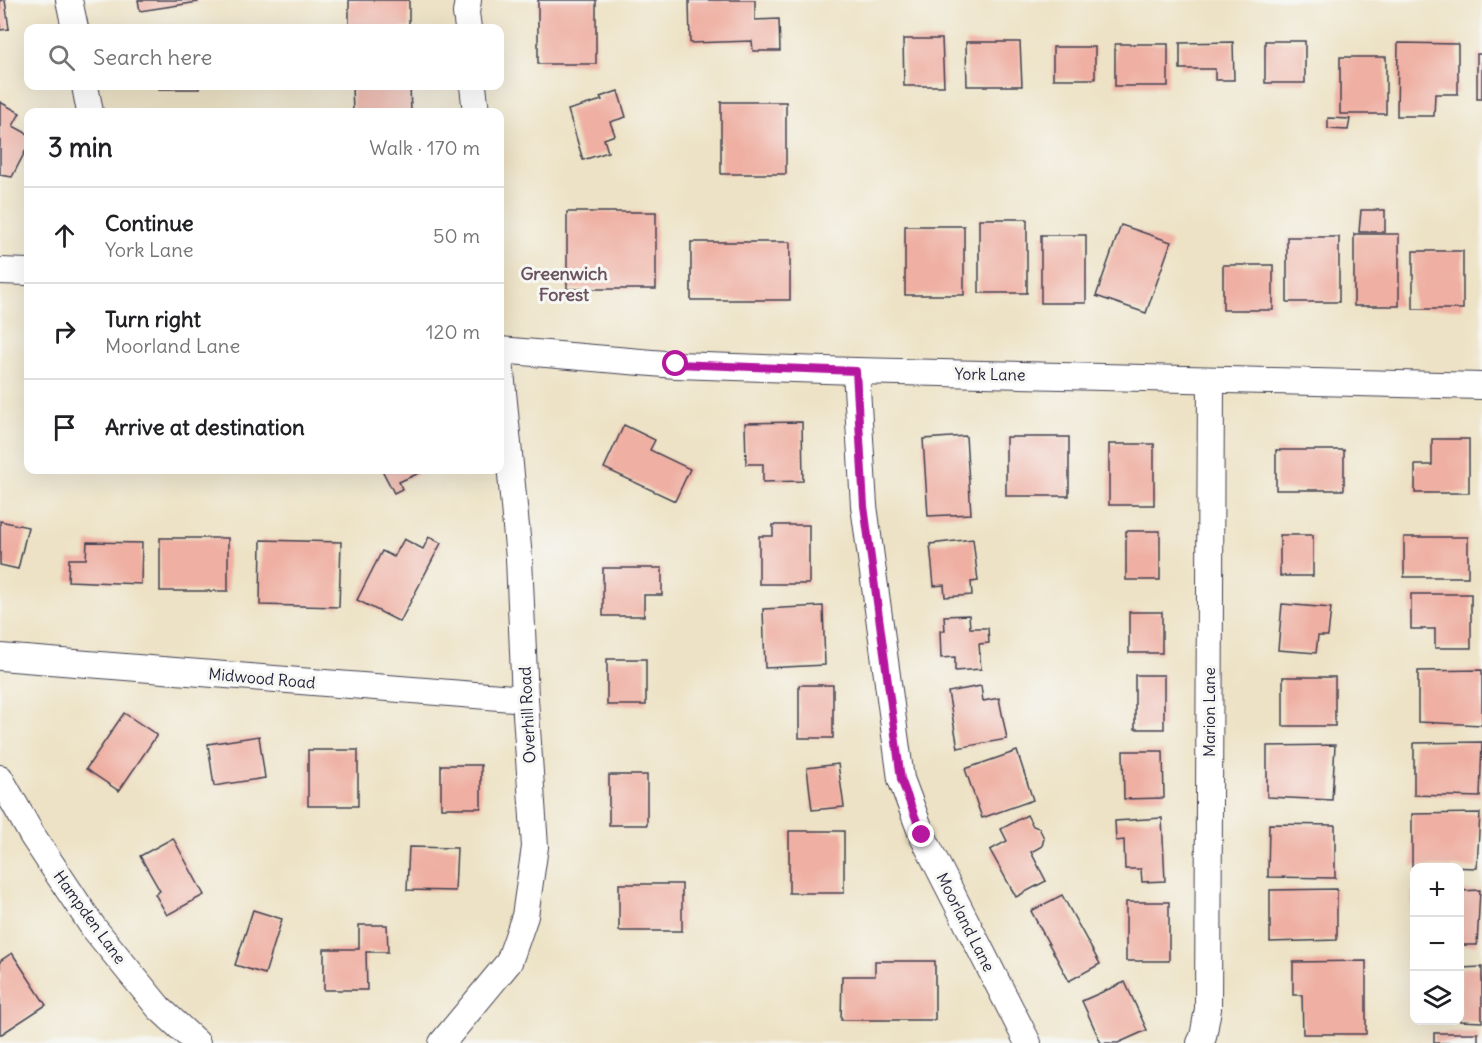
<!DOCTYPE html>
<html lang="en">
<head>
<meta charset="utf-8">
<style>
	:root { --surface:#fff; --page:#f6f6f6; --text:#202124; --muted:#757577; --line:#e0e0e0 }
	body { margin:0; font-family:Delius,sans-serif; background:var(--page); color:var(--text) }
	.controls { position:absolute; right:18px; bottom:18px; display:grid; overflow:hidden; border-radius:12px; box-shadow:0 6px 24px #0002 }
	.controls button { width:54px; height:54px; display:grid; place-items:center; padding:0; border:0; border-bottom:2px solid var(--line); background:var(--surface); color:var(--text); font:30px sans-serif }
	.stop { position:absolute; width:18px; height:18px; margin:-14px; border:4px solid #b5179e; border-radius:50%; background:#fff }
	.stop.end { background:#b5179e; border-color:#fff; box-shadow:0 2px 6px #0008 }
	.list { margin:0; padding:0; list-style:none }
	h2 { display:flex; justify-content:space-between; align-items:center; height:78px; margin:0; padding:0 24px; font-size:26px }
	h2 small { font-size:20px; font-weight:400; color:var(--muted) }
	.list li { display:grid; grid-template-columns:39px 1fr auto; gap:18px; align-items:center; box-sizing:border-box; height:96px; padding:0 24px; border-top:2px solid var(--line) }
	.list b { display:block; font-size:22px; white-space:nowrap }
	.list p { margin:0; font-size:20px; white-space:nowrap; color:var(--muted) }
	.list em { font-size:20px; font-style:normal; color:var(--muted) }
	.icon { flex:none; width:33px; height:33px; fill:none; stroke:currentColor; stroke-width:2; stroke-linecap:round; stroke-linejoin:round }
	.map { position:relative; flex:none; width:1482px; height:1043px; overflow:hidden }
	.search { position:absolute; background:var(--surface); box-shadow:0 6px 24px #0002; left:24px; top:24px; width:480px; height:66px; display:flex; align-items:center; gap:15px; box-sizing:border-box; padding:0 21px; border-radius:12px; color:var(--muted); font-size:22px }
	.panel { position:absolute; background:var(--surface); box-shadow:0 6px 24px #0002; left:24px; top:108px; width:480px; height:366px; border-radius:12px }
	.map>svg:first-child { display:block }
	.building { fill:#efafa2 }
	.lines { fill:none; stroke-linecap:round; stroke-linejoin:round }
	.minor-casing { stroke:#403f50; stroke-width:28 }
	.minor { stroke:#fff; stroke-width:26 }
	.route { stroke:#b5179e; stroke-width:8 }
	.labels { text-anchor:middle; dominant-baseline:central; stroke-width:6; stroke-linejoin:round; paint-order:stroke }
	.street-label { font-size:16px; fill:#22223b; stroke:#f6f6f2 }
	.neighbourhood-label { font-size:18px; font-weight:bold; fill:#6a535f; stroke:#f6f6f2 }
</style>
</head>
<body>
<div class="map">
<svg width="1482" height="1043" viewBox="0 0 1482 1043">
	<rect width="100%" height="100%" fill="#f6f6f2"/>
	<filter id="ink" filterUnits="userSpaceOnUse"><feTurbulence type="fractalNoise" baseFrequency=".0167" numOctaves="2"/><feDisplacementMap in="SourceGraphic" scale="12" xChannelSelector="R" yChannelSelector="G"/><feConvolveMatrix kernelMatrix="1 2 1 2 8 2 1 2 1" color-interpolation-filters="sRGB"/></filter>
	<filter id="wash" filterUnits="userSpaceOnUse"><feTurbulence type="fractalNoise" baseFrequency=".008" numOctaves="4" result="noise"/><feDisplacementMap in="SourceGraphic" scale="24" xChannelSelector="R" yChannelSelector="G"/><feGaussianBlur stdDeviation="1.35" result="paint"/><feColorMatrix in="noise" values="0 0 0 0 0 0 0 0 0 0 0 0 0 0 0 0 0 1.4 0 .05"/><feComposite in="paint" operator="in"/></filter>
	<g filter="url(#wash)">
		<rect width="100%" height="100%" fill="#ede2c5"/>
		<g id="blocks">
			<g class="building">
				<path d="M0,0h5l4,29 -9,1z"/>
				<path d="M138,0h60v2l-58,9z"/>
				<rect x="349" y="0" width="60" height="28"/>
				<rect x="538" y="0" width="58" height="64"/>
				<path d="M689,0h66v20l24,-1 1,32h-27l-1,-10 -62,2z"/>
				<path d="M903,39h39l2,47h-40z"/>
				<rect x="1265" y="41" width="40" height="42"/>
				<path d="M966,42h54l2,44h-55z"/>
				<path d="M1233,42l1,38h-19v-11h-35v-26z"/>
				<path d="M1398,43l60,1v50h-23l-1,22h-37z"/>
				<rect x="1115" y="44" width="53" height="42"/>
				<rect x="1053" y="47" width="42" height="32"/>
				<rect x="1477" y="54" width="5" height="45"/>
				<rect x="1340" y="57" width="46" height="57"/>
				<rect x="159" y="86" width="40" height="3"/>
				<path d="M352,86h58l1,26h-58z"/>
				<path d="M618,91l8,26 -16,5 5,13 -11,4 4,13 -25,8 -15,-50 34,-10 -2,-3z"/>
				<path d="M0,102l20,11 -7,13 15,8v12l-16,31 -12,-2z"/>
				<rect x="721" y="102" width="65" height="72"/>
				<path d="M1328,118l22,1 -2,11 -20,-1z"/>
				<path d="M1361,210h24v22h-26z"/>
				<rect x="567" y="212" width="89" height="77"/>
				<rect x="979" y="219" width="48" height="74"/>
				<path d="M1121,225l50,17 -25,71 -50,-17z"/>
				<rect x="905" y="226" width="59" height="69"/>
				<rect x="1354" y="234" width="45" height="72"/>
				<rect x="1041" y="235" width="45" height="68"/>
				<rect x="1287" y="237" width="52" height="65"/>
				<rect x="691" y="242" width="99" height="58"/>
				<rect x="1413" y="251" width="50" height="58"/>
				<rect x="1223" y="265" width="50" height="45"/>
				<path d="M802,422l1,59 -40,1v-18h-17l-1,-41z"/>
				<path d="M624,425l31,15 -5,10 40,19 -15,32 -71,-33z"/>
				<path d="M966,436l5,78 -43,2 -5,-77z"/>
				<rect x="1006" y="437" width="63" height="59"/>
				<path d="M1432,439h37v54h-54v-28h17z"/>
				<rect x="1109" y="444" width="45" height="61"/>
				<rect x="1276" y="450" width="68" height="40"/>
				<path d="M382,470h44l-27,12 3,7 -8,4z"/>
				<path d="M0,521l28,6 -10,42 -18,-4z"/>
				<path d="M773,525h36v59h-50v-48h14z"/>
				<rect x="1126" y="531" width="34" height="49"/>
				<rect x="1280" y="535" width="33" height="41"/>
				<path d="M429,537l12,6 -41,79 -43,-22 25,-49 12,6 10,-18 19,10z"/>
				<rect x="1404" y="537" width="64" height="40"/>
				<rect x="160" y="538" width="68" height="53"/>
				<path d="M973,539l5,42 -7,1 1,13 -27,2 -1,-12 -10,1 -4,-42z"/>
				<path d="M261,540l80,2 -2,65 -79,-2z"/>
				<path d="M87,542l55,1 -1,41 -73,-3 1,-22h17z"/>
				<path d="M603,568h59v27h-18v21h-41z"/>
				<path d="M1411,594h60v54h-36v-19h-24z"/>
				<path d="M1282,604l49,4 -3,28h-10l-2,17 -38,-3z"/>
				<path d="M823,606l2,59 -60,3 -2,-59z"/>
				<rect x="1129" y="612" width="33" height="41"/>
				<path d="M969,615l1,13h18l1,15 -10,1 2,25 -26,2v-14l-14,1 -1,-27h5l-1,-15z"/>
				<rect x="607" y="659" width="39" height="46"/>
				<path d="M1482,670v55l-64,-3v-51z"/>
				<rect x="1135" y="675" width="29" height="54"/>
				<rect x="1283" y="677" width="52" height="49"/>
				<rect x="799" y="685" width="34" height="53"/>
				<path d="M981,686l2,15 16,-3 8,41 -49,9 -10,-56z"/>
				<path d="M124,713l33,22 -38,56 -33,-22z"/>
				<path d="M259,736l6,42 -51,8 -6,-42z"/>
				<path d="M1482,742l-2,55 -66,-2v-52z"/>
				<path d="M1335,745l-3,55 -65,-3v-51z"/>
				<rect x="308" y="750" width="50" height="56"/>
				<path d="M1017,751l16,49 -51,18 -17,-49z"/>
				<path d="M1123,751h40l1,47 -40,1z"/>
				<path d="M838,764l6,43 -32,3 -5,-42z"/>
				<rect x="441" y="765" width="40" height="43"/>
				<rect x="609" y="775" width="38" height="50"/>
				<path d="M1480,813l-3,55 -65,-2v-52z"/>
				<path d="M1027,815l6,11 6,2 5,10 -2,8 -11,6 15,29 -30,16 -26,-47 17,-9 -6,-12z"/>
				<path d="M1162,818l3,63 -23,1 -1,-13h-16l-1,-29 -8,1 -1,-20z"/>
				<path d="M1269,824l66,1v53l-67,-1z"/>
				<rect x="789" y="831" width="55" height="62"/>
				<path d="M173,838l31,57 -37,20 -12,-21 5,-3 -20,-35z"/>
				<path d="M409,847l48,1 -2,43 -48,-1z"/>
				<rect x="619" y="884" width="63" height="47"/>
				<path d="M1337,889v51l-67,2v-52z"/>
				<path d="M1480,890l-3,55h-17v-54z"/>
				<rect x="1412" y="891" width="2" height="52"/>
				<path d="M1062,895l38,69 -31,17 -38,-70z"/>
				<rect x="1126" y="902" width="43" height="59"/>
				<path d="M253,910l29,9 -17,55 -30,-9z"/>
				<path d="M359,925h28l1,27h-22l1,38h-43v-41h35z"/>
				<path d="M12,953l34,52 -46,30v-74z"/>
				<path d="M875,961h60v59h-94l1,-44h33z"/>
				<path d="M1366,961v73h-63l-1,-39h-9v-33z"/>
				<path d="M1482,967v55l-22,-1v-53z"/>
				<path d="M1125,982l22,48 -29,13h-17l-19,-42z"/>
				<rect x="1434" y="1033" width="44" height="10"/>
			</g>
		</g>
	</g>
	<g filter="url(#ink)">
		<use href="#blocks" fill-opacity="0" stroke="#403f50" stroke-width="1.5"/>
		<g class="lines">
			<defs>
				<g id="minor">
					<path d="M69,0l6,28"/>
					<path d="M468,28l-2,-15 2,-13"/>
					<path d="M85,86l5,26"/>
					<path d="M473,86l3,26"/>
					<path d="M0,271l28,1"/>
					<path d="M500,350l176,15 180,6 626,15"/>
					<path d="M856,371l8,135 37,273 21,56 106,208"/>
					<path d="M0,657l525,42"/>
					<path d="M0,778l32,57 61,92 66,81 38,35"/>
					<path d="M442,1043l67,-81 16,-46 10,-69 -10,-148 -6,-141 -19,-197"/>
					<path d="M1200,1043l3,-6 5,-28 3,-629"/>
				</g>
			</defs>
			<use href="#minor" class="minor-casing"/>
			<use href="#minor" class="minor"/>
		</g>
	</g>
	<g class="lines" filter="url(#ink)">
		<path class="route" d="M676,364l180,7 8,135 37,273 21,56"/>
	</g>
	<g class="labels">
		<g class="street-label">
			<text transform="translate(990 374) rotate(1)">York Lane</text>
			<text transform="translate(262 678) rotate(5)">Midwood Road</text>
			<text transform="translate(1209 712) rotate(-90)">Marion Lane</text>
			<text transform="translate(527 715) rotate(-93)">Overhill Road</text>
			<text transform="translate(90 917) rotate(54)">Hampden Lane</text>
			<text transform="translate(966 922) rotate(63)">Moorland Lane</text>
		</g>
		<g class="neighbourhood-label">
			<text x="564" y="273">Greenwich<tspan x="564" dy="21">Forest</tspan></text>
		</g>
	</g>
</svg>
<div class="controls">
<button>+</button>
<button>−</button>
<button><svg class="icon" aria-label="layers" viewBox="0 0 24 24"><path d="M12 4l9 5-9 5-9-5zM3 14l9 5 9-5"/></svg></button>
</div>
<div class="stop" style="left:676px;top:364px"></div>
<div class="stop end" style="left:922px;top:835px"></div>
<div class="search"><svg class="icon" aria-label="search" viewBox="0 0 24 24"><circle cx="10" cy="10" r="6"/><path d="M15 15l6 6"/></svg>Search here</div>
<section class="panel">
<h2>3 min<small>Walk · 170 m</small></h2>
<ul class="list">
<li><svg class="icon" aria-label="ahead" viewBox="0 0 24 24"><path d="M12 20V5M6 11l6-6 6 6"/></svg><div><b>Continue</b><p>York Lane</p></div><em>50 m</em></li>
<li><svg class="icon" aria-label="right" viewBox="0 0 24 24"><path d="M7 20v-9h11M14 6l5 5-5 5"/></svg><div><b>Turn right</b><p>Moorland Lane</p></div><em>120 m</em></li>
<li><svg class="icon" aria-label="arrive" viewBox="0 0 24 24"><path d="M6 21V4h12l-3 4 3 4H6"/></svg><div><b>Arrive at destination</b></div></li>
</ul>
</section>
</div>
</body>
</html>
